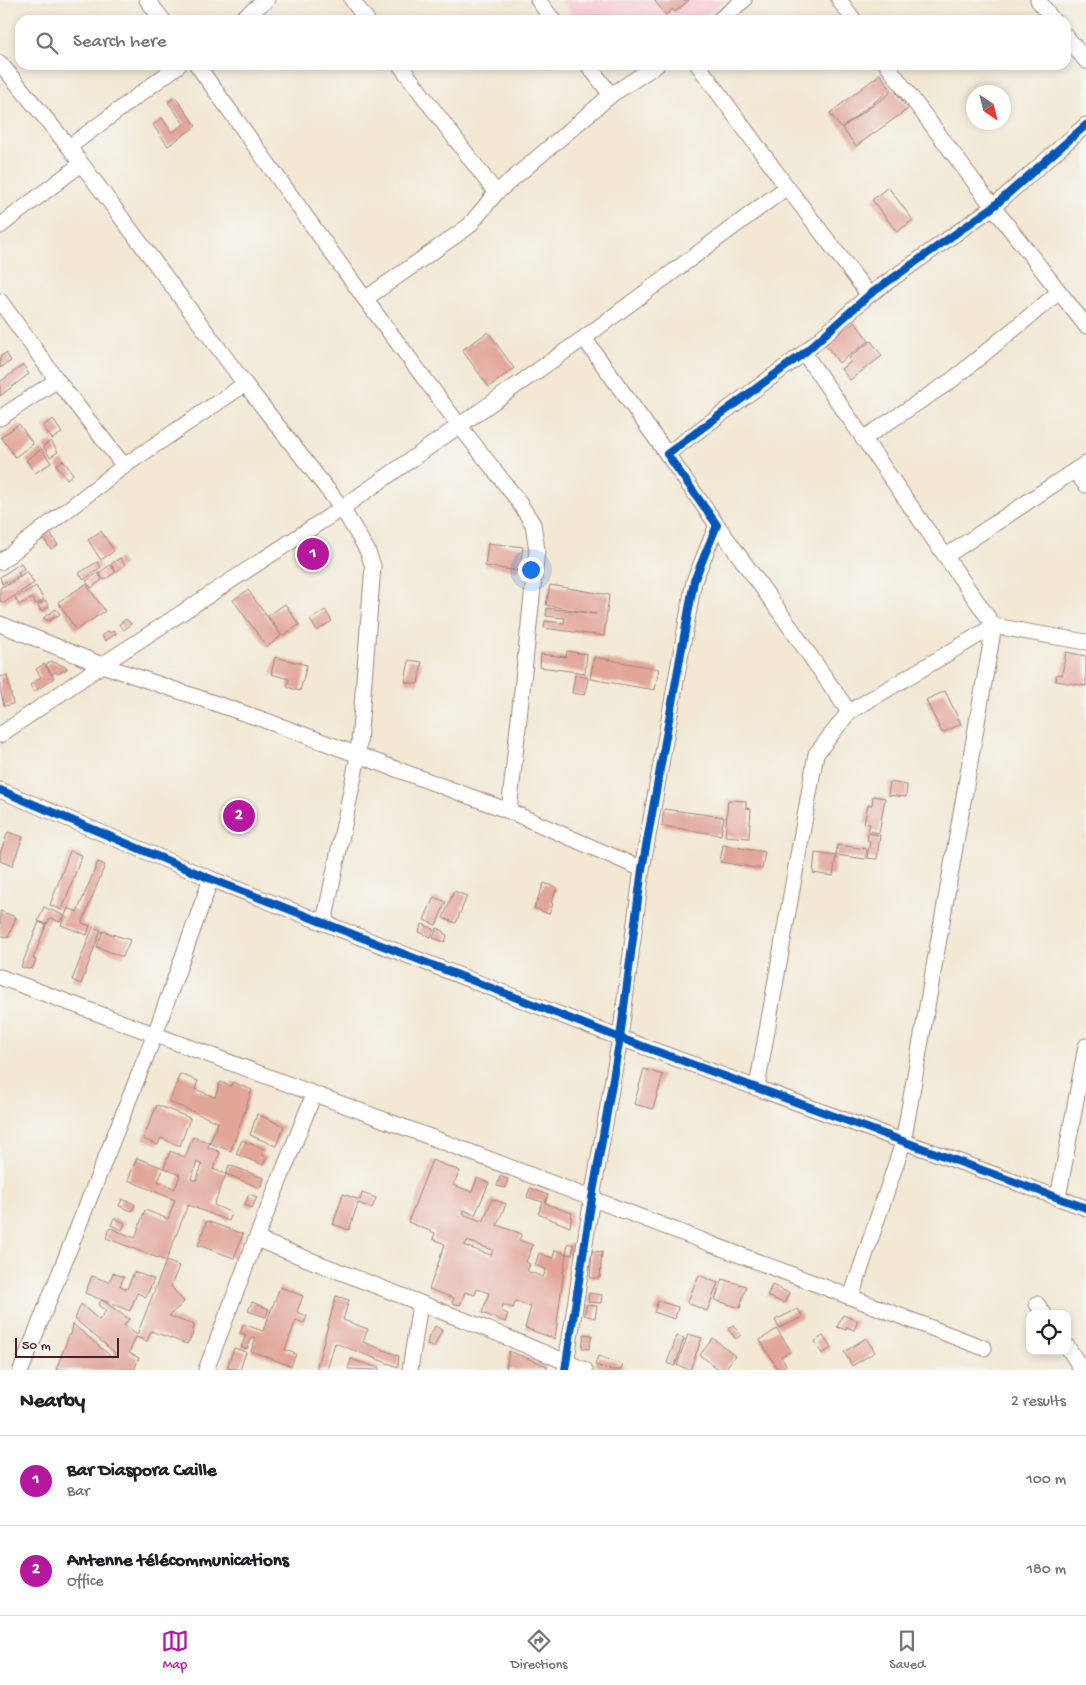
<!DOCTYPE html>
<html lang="en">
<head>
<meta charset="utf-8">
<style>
	:root { --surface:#fff; --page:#f2f2f2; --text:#202124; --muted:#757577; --line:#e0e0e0; --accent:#b5179e }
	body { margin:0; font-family:"Gochi Hand",sans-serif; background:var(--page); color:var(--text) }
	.controls { position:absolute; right:15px; bottom:15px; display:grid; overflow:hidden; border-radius:10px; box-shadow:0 2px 8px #0003 }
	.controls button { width:45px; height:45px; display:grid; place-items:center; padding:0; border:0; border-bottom:1px solid var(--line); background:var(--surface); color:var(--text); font:25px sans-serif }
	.compass { position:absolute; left:966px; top:85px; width:45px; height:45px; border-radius:50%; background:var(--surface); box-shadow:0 2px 8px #0003; rotate:145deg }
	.scale { position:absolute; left:15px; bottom:12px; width:104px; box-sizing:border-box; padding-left:5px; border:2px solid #4a1f2b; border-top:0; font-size:14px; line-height:18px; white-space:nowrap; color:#4a1f2b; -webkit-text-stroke:4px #f6f6f2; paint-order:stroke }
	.you { position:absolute; left:530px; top:569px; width:18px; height:18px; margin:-12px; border:4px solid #fff; border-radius:50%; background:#1a73e8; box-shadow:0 0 0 8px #1a73e833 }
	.badge { display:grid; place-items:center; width:32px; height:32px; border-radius:50%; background:var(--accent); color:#fff; font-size:16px; font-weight:700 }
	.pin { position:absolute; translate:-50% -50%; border:2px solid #fff; box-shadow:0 1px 5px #0006 }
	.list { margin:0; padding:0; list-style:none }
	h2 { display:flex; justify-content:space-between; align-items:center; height:65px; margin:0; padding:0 20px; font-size:21px }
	h2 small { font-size:16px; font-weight:400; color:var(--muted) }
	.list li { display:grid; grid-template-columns:32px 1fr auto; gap:15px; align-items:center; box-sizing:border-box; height:90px; padding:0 20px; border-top:1px solid var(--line) }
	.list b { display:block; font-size:19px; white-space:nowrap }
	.list p { margin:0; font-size:16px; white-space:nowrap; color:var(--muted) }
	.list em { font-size:16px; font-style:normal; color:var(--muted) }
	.icon { flex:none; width:28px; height:28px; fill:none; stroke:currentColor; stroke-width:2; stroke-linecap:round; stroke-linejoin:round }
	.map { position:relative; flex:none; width:1086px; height:1370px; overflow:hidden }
	.search { position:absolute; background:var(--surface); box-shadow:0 2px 8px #0003; left:15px; right:15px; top:15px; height:55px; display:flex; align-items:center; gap:12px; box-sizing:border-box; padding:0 18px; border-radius:15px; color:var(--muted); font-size:19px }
	.sheet { height:245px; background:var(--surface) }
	nav { display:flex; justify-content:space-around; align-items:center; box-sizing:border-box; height:70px; border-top:1px solid var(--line); background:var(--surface); font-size:14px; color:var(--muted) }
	nav a { display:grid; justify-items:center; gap:2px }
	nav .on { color:var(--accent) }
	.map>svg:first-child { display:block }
	.built { fill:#f6cfd6 }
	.building { fill:#e2a699; fill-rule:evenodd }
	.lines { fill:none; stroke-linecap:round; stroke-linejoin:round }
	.street-casing { stroke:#9e847f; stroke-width:17 }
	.street { stroke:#fff; stroke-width:15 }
	.cycleway-casing { stroke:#f6f6f2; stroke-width:11 }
	.cycleway { stroke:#0057b8; stroke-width:8 }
</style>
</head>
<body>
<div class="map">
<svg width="1086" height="1370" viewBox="0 0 1086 1370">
	<rect width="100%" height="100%" fill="#f6f6f2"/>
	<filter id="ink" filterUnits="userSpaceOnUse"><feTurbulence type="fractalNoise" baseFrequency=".02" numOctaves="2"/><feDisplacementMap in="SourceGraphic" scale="10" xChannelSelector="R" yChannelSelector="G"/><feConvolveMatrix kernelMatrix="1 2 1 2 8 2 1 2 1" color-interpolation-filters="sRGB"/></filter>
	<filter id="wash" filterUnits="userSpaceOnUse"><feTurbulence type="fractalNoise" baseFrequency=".0096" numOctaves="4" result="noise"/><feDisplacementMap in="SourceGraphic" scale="20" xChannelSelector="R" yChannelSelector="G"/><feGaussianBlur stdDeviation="1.12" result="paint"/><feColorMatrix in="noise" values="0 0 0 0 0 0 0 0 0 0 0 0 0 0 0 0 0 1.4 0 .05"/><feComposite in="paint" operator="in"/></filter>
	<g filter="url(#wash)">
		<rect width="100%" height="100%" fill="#f2e8d3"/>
		<path class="built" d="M561,0h164l-26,20h-122z"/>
		<g id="blocks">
			<g class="building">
				<path d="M654,0h35l-14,12 -2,-3 -7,6z"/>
				<path d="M880,74l11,15 -50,39 -11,-15z"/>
				<path d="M894,90l14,19 -52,37 -14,-18z"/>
				<path d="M175,97l21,29 -28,20 -15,-21 9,-7 10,15 12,-9 -16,-22z"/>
				<path d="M888,187l25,33 -16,12 -25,-32z"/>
				<path d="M855,322l14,19 -30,22 -14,-19z"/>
				<path d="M488,332l26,36 -25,19 -27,-37z"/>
				<path d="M871,341l11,15 -32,24 -9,-11 11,-8 -3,-3z"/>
				<path d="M6,353l5,8 -11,7v-11z"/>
				<path d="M23,365l6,9 -29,22v-14z"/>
				<path d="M53,419l9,14 -10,6 -9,-13z"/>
				<path d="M19,424l14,20 -18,13 -14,-20z"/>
				<path d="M51,441l7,11 -8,5 -7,-11z"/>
				<path d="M42,449l9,14 -16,10 -9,-13z"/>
				<path d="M63,460l10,14 -6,5 -11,-14z"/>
				<path d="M48,530l10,15 -7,4 -10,-14z"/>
				<path d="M101,531l13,20 -13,9 -13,-20z"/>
				<path d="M488,543l35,4 -4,24 -34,-5z"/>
				<path d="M120,558l5,7 -9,7 -5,-8z"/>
				<path d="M97,562l4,5 -17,13 -5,-7z"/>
				<path d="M21,563l3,6 -6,4 2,2 -13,8 -1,-2 -4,3 -2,-7z"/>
				<path d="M110,565l6,7 -12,8 -5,-7z"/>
				<path d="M27,571l7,12 -30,20 -4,-2v-13l7,-4 1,1z"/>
				<path d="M98,573l4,7 -11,8 -5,-7z"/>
				<path d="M86,584l19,27 -29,19 -18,-28z"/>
				<path d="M550,585l59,10 -5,41 -60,-8 1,-7 19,2 1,-5 -19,-2 1,-8 49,6 -50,-9z"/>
				<path d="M36,586l8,14 -8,4 -4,-6 -13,7 -4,-7z"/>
				<path d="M248,590l33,46 -14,11 -34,-47z"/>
				<path d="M46,601l3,6 -8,4 -3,-6z"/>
				<path d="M285,604l14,21 -17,11 -14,-20z"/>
				<path d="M56,609l4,5 -11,7 -6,-3z"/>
				<path d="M325,610l7,11 -15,10 -7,-11z"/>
				<path d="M126,619l5,5 -7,6 -5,-6z"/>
				<path d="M108,631l2,2 3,-2 3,3 -11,7 -3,-6z"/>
				<path d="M567,651l20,3 -2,19 -45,-6 1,-13 25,3z"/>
				<path d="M1066,652l20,4v30l-30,-5 1,-7 5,1z"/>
				<path d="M275,657l32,8 -7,26 -13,-4 2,-8 -18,-5z"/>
				<path d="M594,657l65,12 -4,21 -65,-11z"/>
				<path d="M409,660l13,2 -4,22 -13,-2z"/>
				<path d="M51,661l15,6 1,2 -10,5 -1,-2 -4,2 -6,-9z"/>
				<path d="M44,664l10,14 -20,14 -4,-7 11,-8 -5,-8z"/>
				<path d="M7,675l6,29 -9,2 -4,-17v-12z"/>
				<path d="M575,675l13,3 -3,17 -13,-2z"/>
				<path d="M945,691l16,33 -19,9 -16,-33z"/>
				<path d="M890,782l17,3 -1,12 -18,-2z"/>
				<path d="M873,796l12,2 -6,35 -11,-2 2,-7 -6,-1 4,-18h4z"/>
				<path d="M728,800l18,1v7l5,1 -2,29 -24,-2z"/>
				<path d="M664,809l60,8 -3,18 -59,-9z"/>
				<path d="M8,832l15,5 -11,29 -12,-5v-8z"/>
				<path d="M868,833l12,2 -3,24 -10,-1 3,-17 -3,-1z"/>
				<path d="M723,845l42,7 -3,17 -42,-7z"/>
				<path d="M837,845l30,4 -2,10 -29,-4z"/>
				<path d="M70,851l12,4 -20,55 -12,-5z"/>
				<path d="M815,853l21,3 -3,20 -20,-3z"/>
				<path d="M98,862l7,3 -23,58 8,3 -3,9 -26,-10 7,-17 9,4z"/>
				<path d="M544,883l13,5 -6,15 2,1 -4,10 -15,-6z"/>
				<path d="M454,891l13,5 -11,27 -13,-5z"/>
				<path d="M434,897l12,5 -10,23 -12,-5z"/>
				<path d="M44,907l19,8 -3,7 -10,-4 -3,6 -9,-3z"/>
				<path d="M0,911l16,6 -8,21 -8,-3z"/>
				<path d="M39,922l7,3 -13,34 3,1 -4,9 -2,-1 -1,1 -8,-2z"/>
				<path d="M422,924l12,5 -3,8 -12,-5z"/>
				<path d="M93,927l8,3 -20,54 -9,-4z"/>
				<path d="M437,928l7,3 -1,2 4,2 -2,7 -12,-4z"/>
				<path d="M103,931l27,9 -7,17 -26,-10z"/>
				<path d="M644,1069l19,6 -10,34 -19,-5z"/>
				<path d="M180,1074l18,7 -3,8 20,8 5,-15 11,4 2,-4 19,8 -21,61 -21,-8 8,-21 -49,-20z"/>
				<path d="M157,1105l33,13 -10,28 -19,-8 -3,7 -15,-6z"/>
				<path d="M257,1114l27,12 -8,20 -26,-11z"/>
				<path d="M193,1137l17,6 -2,4 12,5 -7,17 13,5 3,-9 35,13 -4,10 -34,-14 -12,31 18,8 -3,8 -41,-16 -22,56 13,5 -8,20 13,16 -15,14 25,9 -2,11 -5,8 -36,-13 -4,10 -11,-4 -7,16 10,5 -5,12h-78l13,-35h2l2,-11 40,34 2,-5 -40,-34 6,-15 18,16 7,-9 -8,-6 4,-5 27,19 -5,6 13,10 29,-74 -60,-23 4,-10 25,10 10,-28 23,9 7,-19 -47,-20 9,-22 27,10 6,-17 15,6zM197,1162l5,3 -6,16 -5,-2zM164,1168l16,7 -5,14 -17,-8z"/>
				<path d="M242,1140l22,9 -2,6 5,2 -4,8 -27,-11z"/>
				<path d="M432,1160l28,11 -7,14 19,7 5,-14 12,5 -14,32 -11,-5 -1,4 20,8 9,-23 14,5 -9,21 25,9 -3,6 14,5 -7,17 4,2 -3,7 16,6 3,-8 -11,-4 4,-12 14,5 2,-8 11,4 -11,85 -30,-11 6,-21 -15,-6 -3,7 -10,-3 -2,6 7,3 -3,8 -23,-9 7,-20 -12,-4 -2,6 -10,-3 -5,13 -8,-2 2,-5 -25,-9 16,-45 -12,-5 2,-6 -27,-11zM467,1241l26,9 -2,5 -26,-9z"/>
				<path d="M500,1176l8,3 -3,9 -8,-2z"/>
				<path d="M530,1188l18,7 -3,8 27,10 -2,14 -32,-13 5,-12 -16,-5z"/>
				<path d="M362,1193l14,5 -4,10 -14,-5 -9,27 -16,-6 10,-30 17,6z"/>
				<path d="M249,1194l8,3 -5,11 -7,-3z"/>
				<path d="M122,1199l13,5 -3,7 -13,-5z"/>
				<path d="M114,1218l11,5 -3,7 -11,-5z"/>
				<path d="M207,1221l36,13 -9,24 -36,-13z"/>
				<path d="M568,1243l6,2 -2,10 -6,-1z"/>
				<path d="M592,1251l10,1 -2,26h-10z"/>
				<path d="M134,1272l20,7 -8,18 -9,-4 -7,18 -45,-18 7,-17 17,6 4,-9 11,4 -4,9 7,3z"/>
				<path d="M699,1275l19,8 -11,28 -20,-8z"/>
				<path d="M722,1279l24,7 -6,22 -25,-8z"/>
				<path d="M772,1285l17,8 -5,10 -17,-7z"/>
				<path d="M280,1287l23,9 -6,16 10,4 -3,7 -8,-3 -11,30 11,4 -5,12 -40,-15 5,-13 -4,-1 -5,12 -6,-2 5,-12 -6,-2 3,-9 20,7z"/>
				<path d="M589,1293l13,2 -1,8 -13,-1z"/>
				<path d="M336,1296l13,4 -6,20 25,9 -5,13 36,14 -1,11 -63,-24 -8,27h-11z"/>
				<path d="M658,1301l20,6 -3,12 -21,-7z"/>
				<path d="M252,1302l17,7 -3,8 -18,-6z"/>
				<path d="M587,1304l10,2 -2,12 -11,-3z"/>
				<path d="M798,1309l5,8 -24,11 -4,-8z"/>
				<path d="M843,1315l15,6 -4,9 -7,-3 -1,3 -9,-3z"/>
				<path d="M733,1325l8,10 -5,4 -8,-10z"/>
				<path d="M435,1326l7,4 -8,17 -7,-2 2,-10 1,1z"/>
				<path d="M777,1329l14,22 -10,6 5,8 -8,5 -18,-30z"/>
				<path d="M584,1334l8,1 -3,14 -7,-1z"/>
				<path d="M688,1334l14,4 -12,32 -13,-5z"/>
				<path d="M677,1336l7,2 -9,28 -8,-3z"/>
				<path d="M823,1336l8,12 -9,6 -7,-13z"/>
				<path d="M713,1338l22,18 -11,14h-4l-20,-15z"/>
				<path d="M866,1338l9,14 -23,14 -8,-14z"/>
				<path d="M234,1348l12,4 -6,18 -13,-2z"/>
				<path d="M509,1351l38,15 -1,4h-40z"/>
				<path d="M598,1356l25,9 -2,5h-10l-16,-5z"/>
				<path d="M351,1359l28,9v2l-31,-1z"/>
			</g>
		</g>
	</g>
	<g filter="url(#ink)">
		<use href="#blocks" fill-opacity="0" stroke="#9e847f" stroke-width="1"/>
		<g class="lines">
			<defs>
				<g id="street">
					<path d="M147,0l16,20"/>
					<path d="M352,0l15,20"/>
					<path d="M538,0l15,20"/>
					<path d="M839,0l15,20"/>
					<path d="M1038,0l15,20"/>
					<path d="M240,20l27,-20"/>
					<path d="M719,20l25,-20"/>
					<path d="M1066,36l20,25"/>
					<path d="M0,63l69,84 176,237 97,124 25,42 6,16 -15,190 -34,167"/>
					<path d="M197,65l168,234 94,126 57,73 17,26 4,26 -28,261"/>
					<path d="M400,65l96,128"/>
					<path d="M588,65l23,30"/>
					<path d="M698,65l89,122 82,108"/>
					<path d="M887,65l106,142 93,119"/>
					<path d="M69,147l110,-82"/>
					<path d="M0,226l81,-62"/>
					<path d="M365,299l104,-73 27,-33 115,-98 46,-30"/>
					<path d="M0,301l57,79 67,86"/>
					<path d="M584,338l83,116"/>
					<path d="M804,353l190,273 -91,517 -52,154"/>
					<path d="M0,418l57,-38"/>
					<path d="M863,439l89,-59 107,-88"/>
					<path d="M1075,471l11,14"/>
					<path d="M717,525l62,86 70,101"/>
					<path d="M946,556l140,-93"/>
					<path d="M0,562l124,-96 121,-82"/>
					<path d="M0,624l102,41 162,55 245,91 133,58"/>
					<path d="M0,735l102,-70 240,-157 242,-170 203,-151"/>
					<path d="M0,790l211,89 409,159 466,170"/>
					<path d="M0,977l441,164 543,207"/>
					<path d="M757,1087l59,-333 33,-42 145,-86 92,16"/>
					<path d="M1058,1198l28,-152"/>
					<path d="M256,1239l231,90 98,41"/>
					<path d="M1037,1304l7,10"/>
					<path d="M1067,1346l15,24"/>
					<path d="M21,1370l134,-336 56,-155"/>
					<path d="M206,1370l50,-131 58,-145"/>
					<path d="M410,1370l10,-66"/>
					<path d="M565,1370l27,-172 28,-160 22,-169 52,-288 23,-56 -50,-71 137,-101 65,-58 124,-88 93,-82"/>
				</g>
			</defs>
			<use href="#street" class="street-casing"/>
			<use href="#street" class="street"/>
			<defs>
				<g id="cycleway">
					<path d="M0,790l211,89 409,159 466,170"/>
					<path d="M565,1370l27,-172 28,-160 22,-169 52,-288 23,-56 -50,-71 137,-101 65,-58 124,-88 93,-82"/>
				</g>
			</defs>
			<use href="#cycleway" class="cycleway-casing"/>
			<use href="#cycleway" class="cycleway"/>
		</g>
	</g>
</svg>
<div class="controls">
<button><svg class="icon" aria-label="locate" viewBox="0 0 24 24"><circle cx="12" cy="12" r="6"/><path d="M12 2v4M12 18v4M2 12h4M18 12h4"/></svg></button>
</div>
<svg class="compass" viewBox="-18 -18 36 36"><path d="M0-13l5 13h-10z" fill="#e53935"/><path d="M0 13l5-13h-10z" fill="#757577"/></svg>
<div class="scale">50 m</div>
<div class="you"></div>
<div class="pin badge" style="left:313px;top:554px">1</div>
<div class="pin badge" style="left:239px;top:816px">2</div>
<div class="search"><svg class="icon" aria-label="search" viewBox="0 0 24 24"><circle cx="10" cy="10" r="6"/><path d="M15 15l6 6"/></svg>Search here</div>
</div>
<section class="sheet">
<h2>Nearby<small>2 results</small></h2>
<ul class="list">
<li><span class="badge">1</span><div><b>Bar Diaspora Caille</b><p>Bar</p></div><em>100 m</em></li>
<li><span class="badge">2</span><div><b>Antenne télécommunications</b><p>Office</p></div><em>180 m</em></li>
</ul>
</section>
<nav>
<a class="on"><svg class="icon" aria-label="map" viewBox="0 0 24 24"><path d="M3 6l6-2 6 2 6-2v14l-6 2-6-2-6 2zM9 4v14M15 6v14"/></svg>Map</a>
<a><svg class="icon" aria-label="directions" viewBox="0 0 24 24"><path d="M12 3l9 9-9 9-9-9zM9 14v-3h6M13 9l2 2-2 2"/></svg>Directions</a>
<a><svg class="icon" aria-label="saved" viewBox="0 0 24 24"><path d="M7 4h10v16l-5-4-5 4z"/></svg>Saved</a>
</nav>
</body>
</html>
